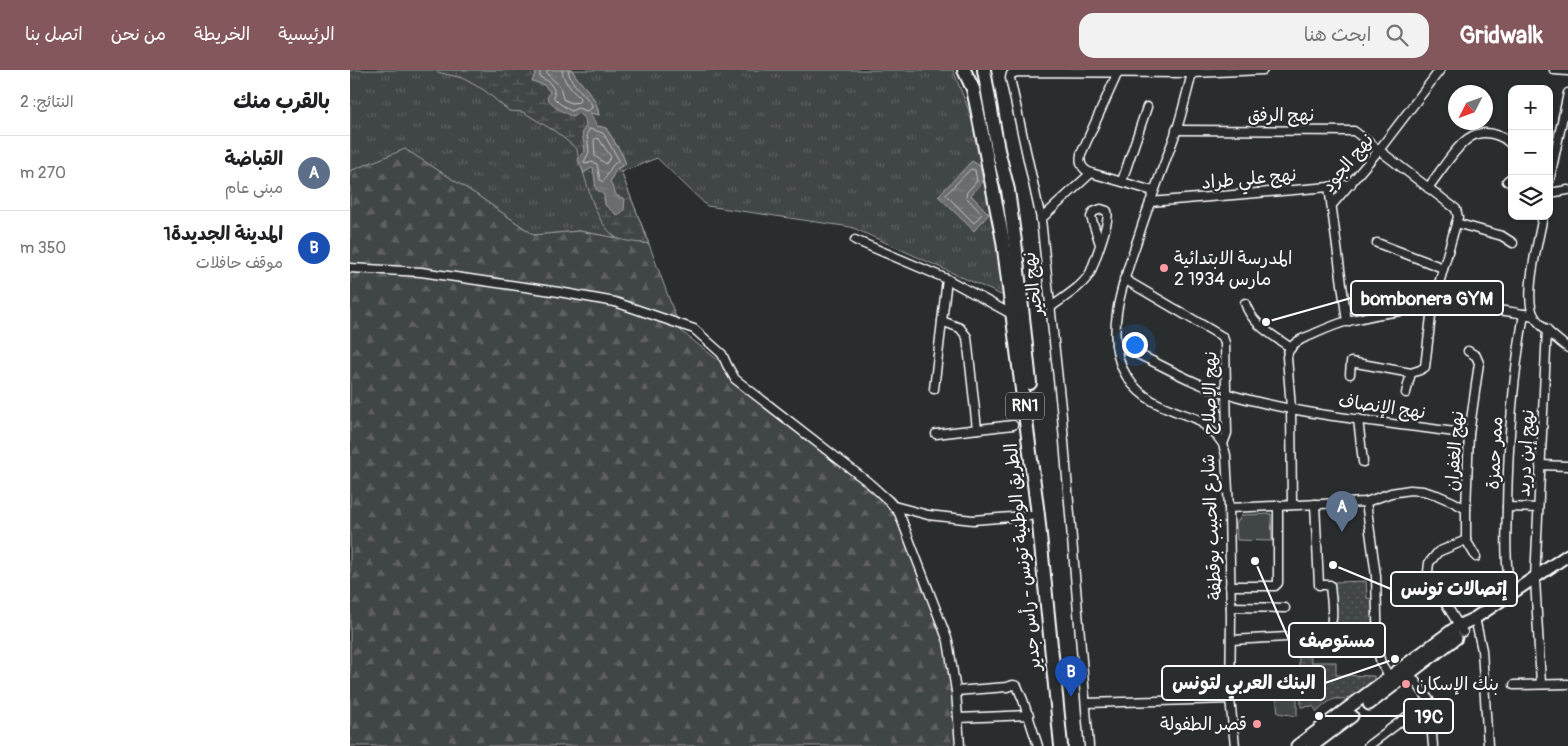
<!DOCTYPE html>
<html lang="ar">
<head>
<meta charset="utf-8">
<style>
	:root { --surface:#fff; --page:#f2f2f2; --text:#202124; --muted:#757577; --line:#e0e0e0; --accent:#84575d }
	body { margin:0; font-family:Pangolin,"Playpen Sans Arabic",sans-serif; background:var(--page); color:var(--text); direction:rtl }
	.controls { position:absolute; right:15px; top:15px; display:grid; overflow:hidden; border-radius:10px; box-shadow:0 1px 4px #0004 }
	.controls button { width:45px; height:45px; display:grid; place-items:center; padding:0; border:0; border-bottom:1px solid var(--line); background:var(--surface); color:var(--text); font:25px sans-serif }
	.compass { position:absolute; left:1098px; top:15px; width:45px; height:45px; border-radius:50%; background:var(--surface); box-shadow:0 1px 4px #0004; rotate:228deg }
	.you { position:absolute; left:784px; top:274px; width:18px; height:18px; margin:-12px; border:4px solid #fff; border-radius:50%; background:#1a73e8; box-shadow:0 0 0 8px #1a73e833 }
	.badge { display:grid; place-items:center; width:32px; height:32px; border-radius:50%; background:var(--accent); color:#fff; font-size:16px; font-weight:700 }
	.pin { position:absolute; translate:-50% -41px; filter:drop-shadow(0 1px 2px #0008) }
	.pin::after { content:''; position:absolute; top:26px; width:18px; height:15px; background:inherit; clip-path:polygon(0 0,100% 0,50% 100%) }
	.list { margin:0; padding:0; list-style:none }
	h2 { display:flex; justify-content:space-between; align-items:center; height:65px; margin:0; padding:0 20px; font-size:21px }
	h2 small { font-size:16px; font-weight:400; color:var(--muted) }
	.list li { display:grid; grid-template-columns:32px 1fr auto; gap:15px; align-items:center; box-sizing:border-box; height:75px; padding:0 20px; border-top:1px solid var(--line) }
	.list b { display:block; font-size:19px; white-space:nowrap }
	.list p { margin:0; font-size:16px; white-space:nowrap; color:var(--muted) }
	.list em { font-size:16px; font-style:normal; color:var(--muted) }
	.icon { flex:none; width:28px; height:28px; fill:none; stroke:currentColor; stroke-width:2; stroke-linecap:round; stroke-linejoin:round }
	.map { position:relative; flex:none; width:1218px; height:676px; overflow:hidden; direction:ltr }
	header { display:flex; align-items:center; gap:30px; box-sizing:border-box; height:70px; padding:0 25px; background:var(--accent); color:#fff }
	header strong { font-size:24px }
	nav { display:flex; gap:28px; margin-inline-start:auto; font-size:18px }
	.search { width:350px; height:45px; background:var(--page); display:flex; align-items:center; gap:12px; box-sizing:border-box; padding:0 18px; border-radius:15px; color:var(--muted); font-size:19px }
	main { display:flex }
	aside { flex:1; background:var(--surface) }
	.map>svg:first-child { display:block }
	.grass { fill:url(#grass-tufts); stroke:#a0a2a2 }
	.forest { fill:url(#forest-firs); stroke:#a0a2a2 }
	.wetland { fill:url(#wetland-marsh); stroke:#a0a2a2 }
	.park { fill:url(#park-dots); stroke:#a0a2a2 }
	.pitch { fill:#414445; stroke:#a0a2a2 }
	.water { fill:url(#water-ripples); stroke:#a6a7a7 }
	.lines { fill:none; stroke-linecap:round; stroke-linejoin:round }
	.shore { stroke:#c3c4c5; stroke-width:1 }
	.street-casing { stroke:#fff; stroke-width:11 }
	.secondary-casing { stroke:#fff; stroke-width:15 }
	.primary-casing { stroke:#fff; stroke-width:16 }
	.street { stroke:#2a2d2e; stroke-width:8 }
	.secondary { stroke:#2a2d2e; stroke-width:11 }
	.primary { stroke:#2a2d2e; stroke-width:12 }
	.poi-dot { fill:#ff9aa2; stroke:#2a2d2e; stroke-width:2 }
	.labels { text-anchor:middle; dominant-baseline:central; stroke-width:4.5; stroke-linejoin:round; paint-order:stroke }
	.shield { fill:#2a2d2e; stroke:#bfc0c0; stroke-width:1 }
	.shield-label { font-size:16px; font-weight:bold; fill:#fff }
	.street-label { font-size:18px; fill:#fff; stroke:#2a2d2e }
	.poi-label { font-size:18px; fill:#fff; stroke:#2a2d2e; text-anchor:start }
	.leader { fill:none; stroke:#fff; stroke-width:2 }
	.callout-dot { fill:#fff; stroke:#2a2d2e; stroke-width:2 }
	.callout { fill:#2a2d2e; stroke:#fff; stroke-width:2 }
	.callout-label { font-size:19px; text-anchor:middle; font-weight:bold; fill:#fff }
</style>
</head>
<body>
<header>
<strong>Gridwalk</strong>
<div class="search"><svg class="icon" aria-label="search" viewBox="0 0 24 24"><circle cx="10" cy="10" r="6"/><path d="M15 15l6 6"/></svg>ابحث هنا</div>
<nav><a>الرئيسية</a><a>الخريطة</a><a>من نحن</a><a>اتصل بنا</a></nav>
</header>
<main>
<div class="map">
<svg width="1218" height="676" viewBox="0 0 1218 676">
	<defs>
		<pattern id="grass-tufts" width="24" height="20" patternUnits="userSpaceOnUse" patternTransform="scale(1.25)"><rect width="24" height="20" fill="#414445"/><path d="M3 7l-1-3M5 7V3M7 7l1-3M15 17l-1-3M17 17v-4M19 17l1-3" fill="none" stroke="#5e6061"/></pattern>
		<pattern id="forest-firs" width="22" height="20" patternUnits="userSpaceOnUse" patternTransform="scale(1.25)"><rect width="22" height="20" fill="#414445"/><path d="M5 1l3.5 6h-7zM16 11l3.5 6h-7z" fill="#5e6061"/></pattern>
		<pattern id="wetland-marsh" width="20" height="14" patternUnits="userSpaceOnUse" patternTransform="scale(1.25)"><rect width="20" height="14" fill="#414445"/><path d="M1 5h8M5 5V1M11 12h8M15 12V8" fill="none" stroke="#5e6061"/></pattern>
		<pattern id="park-dots" width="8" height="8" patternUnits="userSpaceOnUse" patternTransform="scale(1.25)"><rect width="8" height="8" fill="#414445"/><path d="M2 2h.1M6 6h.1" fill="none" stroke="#5e6061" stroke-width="1.8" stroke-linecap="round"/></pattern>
		<pattern id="water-ripples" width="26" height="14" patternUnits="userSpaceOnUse" patternTransform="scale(1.25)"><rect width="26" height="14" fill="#6a6c6d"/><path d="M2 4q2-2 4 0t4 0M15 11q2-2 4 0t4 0" fill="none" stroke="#808283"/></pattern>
	</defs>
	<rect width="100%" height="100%" fill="#2a2d2e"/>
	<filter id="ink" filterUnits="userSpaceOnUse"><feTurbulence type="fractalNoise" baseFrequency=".02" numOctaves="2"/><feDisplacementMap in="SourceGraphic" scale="10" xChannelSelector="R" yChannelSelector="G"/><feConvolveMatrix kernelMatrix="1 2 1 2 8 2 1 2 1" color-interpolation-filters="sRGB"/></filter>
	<g filter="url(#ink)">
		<path class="grass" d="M0,0h603l25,64 18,106 12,58 -157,-71 -144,-21 -50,-48 -36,14 28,72 -70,-13 -45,4 -57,-40 -72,-45 -55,21z"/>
		<path class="forest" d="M55,79l72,46 57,40 45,-4 70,13 32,87 213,167 9,12 46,129 16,107h-615v-575z"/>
		<path class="wetland" d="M87,0h135c10,18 24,23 27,45l-9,-2 7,13 9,2 16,26 4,10 -9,5 4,3 28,72c-8,-1 -29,-3 -34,-7 -19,-16 -24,-40 -31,-62 -3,-11 -6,-13 -7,-26l-21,-17 -33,-20 -14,-1 -25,-21 -22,-12 -25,-6z"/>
		<g class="park">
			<path d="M1016,511l1,17 5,1 2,36h-10v7l-29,-3v-57z"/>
			<path d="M948,570h12l1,22h25v13l38,1v9l-25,17c-15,-8 -21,0 -32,10l-4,-6 -12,1z"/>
		</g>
		<g class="pitch">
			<path d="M921,444l1,27 -35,-1 -1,-16 6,-9z"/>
			<path d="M925,615h22v31l-19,-3z"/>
		</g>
		<g class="water">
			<path d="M184,0h38c10,18 24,23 27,45l-9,-2 7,13 9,2 16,26 4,10 -10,5 -6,13 7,14 8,3 -1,11 -6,6 -13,-11 -1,-10 -8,-6 -3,-22 -9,6 -6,-13 7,-9 -3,-19 4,-6 -1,-7 -7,-6 -5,4 -17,-9 -9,-10 3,-6 -6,-7 -12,-4 4,-9z"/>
			<path d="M622,91l8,5 3,16 -12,13 18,19 -15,17 -36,-35z"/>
		</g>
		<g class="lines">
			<g class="shore">
				<path d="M190,0v7l8,4 6,8v9l5,5 12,8 7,-3 8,3 6,-3v-3c-7,-12 -22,-20 -24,-35"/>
				<path d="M197,0v4l13,12 3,13 8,4 8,-1 1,-4c-8,-8 -17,-16 -18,-28"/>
				<path d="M240,59l13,4 16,27 -7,6 -9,16 -3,-2 -3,-16 -5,-2 -6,2 -2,-2 5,-10 -2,-18z"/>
				<path d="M246,68l3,1 12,18 -5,7 -11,-8 -1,-16z"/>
				<path d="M621,99l4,1 2,11 -10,11 -1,5 16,17 -8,9 -28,-28z"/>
			</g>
			<defs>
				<g id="street">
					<path d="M1204,0l14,1"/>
					<path d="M842,3c-5,20 -10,40 -16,59 -12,34 -26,68 -37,103 -14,42 -38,101 -12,142 17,26 43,32 70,42l20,17 6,8 3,11 3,53 2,110 -1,81 5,47"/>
					<path d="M826,60l178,1 102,78 2,8 -26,91 -7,59 -5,3 -9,3 -60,-11 -1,12"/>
					<path d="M741,103c-9,-4 -12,-9 -10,-19l37,-82"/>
					<path d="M772,111l25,-74"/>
					<path d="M1157,111l5,-4"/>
					<path d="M1199,112l19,-89"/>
					<path d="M979,117l18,135"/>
					<path d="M1078,118c10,-13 28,-42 41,-50 13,-9 33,-5 43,8"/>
					<path d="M1199,123l19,-3"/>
					<path d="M800,132l179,-15 22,-3"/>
					<path d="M982,135l47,-55 61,-80"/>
					<path d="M1193,146c-4,23 -20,80 -9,100 5,9 25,25 34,32"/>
					<path d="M691,149l50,-46 62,18"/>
					<path d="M1106,153l46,13 11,7"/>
					<path d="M505,170l92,39 66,36"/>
					<path d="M1027,173l66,25"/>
					<path d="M0,198l71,4 138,20 56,10 79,27 28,25 5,11 8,14 133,103 21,19 10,12 49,128 8,50 4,55"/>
					<path d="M774,209l99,58 2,6 2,90 -4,11"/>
					<path d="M895,233c7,22 28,32 46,45"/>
					<path d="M701,237c13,-10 33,-21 40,-36 4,-12 20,-51 16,-60l-6,-2 -8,3 -2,5 9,27"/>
					<path d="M592,251l18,7 7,9 10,92"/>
					<path d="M766,275c38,14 70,37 109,48 79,24 163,29 244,41"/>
					<path d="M1118,281l8,5 3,7 -10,71 -3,75v31l10,17"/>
					<path d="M584,319l13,-110"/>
					<path d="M1056,323l5,-20"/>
					<path d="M1008,349l5,43"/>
					<path d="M586,364l77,-9"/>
					<path d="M1190,395l28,1"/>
					<path d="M1016,432l10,74 2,76 3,11 11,18"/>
					<path d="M942,435l-1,-97 -4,-51c1,-9 7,-14 15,-18 15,-6 30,-14 46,-18 60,-15 125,-18 186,-5"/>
					<path d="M544,436l34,9 45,5 65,-5"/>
					<path d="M1157,437l31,1"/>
					<path d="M879,438l137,-6 25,-9 19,-3 13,1 14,4 16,7 13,7"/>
					<path d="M880,516h45l3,-3v-78"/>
					<path d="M1161,524c-6,-28 -5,-58 -4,-87 1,-64 6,-130 17,-193"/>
					<path d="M881,537l54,1"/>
					<path d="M1125,548l7,32 6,96"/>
					<path d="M1113,562l-30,-49 -5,-11 1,-9 9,-11 28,-12"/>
					<path d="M881,570l92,-5 6,-4c6,-14 2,-32 1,-46h-11l-4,-81"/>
					<path d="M1060,604l19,26 4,46"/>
					<path d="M1191,614l-6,-105 12,-250"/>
					<path d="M1164,615l54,-1"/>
					<path d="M606,621l51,-4 6,-2 4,1 6,14 15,46"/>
					<path d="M736,633l144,-4"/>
					<path d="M608,648l71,-3"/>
					<path d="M739,676l-27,-329 -21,-198 -31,-141 1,-4 7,-2 174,1 71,-3"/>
					<path d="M1018,676l61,-46"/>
				</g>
				<g id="secondary">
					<path d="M1019,634l87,-66"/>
					<path d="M947,676l161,-120 17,-8 93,-63"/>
					<path d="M962,676l40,-30"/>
				</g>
				<g id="primary">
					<path d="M614,0l9,19 4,19 26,133 35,274 23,231"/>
					<path d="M634,0l14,80 10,40 7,52 15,141"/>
				</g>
			</defs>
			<use href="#street" class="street-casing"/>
			<use href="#secondary" class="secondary-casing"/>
			<use href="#primary" class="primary-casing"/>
			<use href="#street" class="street"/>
			<use href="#secondary" class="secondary"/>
			<use href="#primary" class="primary"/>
		</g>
	</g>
	<g class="poi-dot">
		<circle cx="814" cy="198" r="5"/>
		<circle cx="1056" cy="614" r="5"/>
		<circle cx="907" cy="654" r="5"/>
	</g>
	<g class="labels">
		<rect class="shield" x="656" y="322.5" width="38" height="27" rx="4"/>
		<g class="shield-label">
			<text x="675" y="336">RN1</text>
		</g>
		<g class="street-label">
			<text x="931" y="45">نهج الرفق</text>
			<text transform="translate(998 93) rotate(-50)">نهج الجود</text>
			<text transform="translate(899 109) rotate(-5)">نهج علي طراد</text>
			<text transform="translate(683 214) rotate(-97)">نهج الخير</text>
			<text transform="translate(860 323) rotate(-89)">نهج الإصلاح</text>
			<text transform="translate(1032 337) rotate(8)">نهج الإنصاف</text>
			<text transform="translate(1105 381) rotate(-86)">نهج الغفران</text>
			<text transform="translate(1145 383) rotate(-87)">ممر حمزة</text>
			<text transform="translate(1176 383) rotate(-87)">نهج إبن دريد</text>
			<text transform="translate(862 457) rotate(-93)">شارع الحبيب بوقطفة</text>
			<text transform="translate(673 487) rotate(-96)">الطريق الوطنية تونس - رأس جدير</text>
		</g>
		<g class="poi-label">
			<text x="824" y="188">المدرسة الابتدائية<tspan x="824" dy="21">2 مارس 1934</tspan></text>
			<text x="1066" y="614">بنك الإسكان</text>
			<text x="897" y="654" text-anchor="end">قصر الطفولة</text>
		</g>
	</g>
	<path class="leader" d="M916 252L1001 228M983 495L1041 519M905 491L939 570M1045 589L975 613M969 646L1054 646"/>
	<g class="callout-dot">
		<circle cx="916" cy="252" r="5"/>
		<circle cx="983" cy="495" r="5"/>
		<circle cx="905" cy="491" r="5"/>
		<circle cx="1045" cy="589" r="5"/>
		<circle cx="969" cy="646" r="5"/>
	</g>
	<g class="callout">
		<rect x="1001" y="211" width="152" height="34" rx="5"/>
		<rect x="1041" y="502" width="126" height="34" rx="5"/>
		<rect x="939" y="553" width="96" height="34" rx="5"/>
		<rect x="812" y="596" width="163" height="34" rx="5"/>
		<rect x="1054" y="629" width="49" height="34" rx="5"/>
	</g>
	<g class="callout-label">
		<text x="1077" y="235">bombonera GYM</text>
		<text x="1104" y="525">إتصالات تونس</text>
		<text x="987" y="577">مستوصف</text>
		<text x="894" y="619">البنك العربي لتونس</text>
		<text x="1079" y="653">19C</text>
	</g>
</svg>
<div class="controls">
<button>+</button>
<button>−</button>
<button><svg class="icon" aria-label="layers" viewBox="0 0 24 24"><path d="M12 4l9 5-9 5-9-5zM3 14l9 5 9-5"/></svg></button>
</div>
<svg class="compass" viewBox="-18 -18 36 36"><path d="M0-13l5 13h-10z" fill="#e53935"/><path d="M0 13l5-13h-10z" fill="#757577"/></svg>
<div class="you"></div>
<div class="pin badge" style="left:992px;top:462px;background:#5c6f8a">A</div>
<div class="pin badge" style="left:721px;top:627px;background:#1a4fb4">B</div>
</div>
<aside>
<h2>بالقرب منك<small>النتائج: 2</small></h2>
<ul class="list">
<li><span class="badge" style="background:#5c6f8a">A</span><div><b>القباضة</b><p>مبنى عام</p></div><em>270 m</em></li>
<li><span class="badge" style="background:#1a4fb4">B</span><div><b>المدينة الجديدة1</b><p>موقف حافلات</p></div><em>350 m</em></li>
</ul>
</aside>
</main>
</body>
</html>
